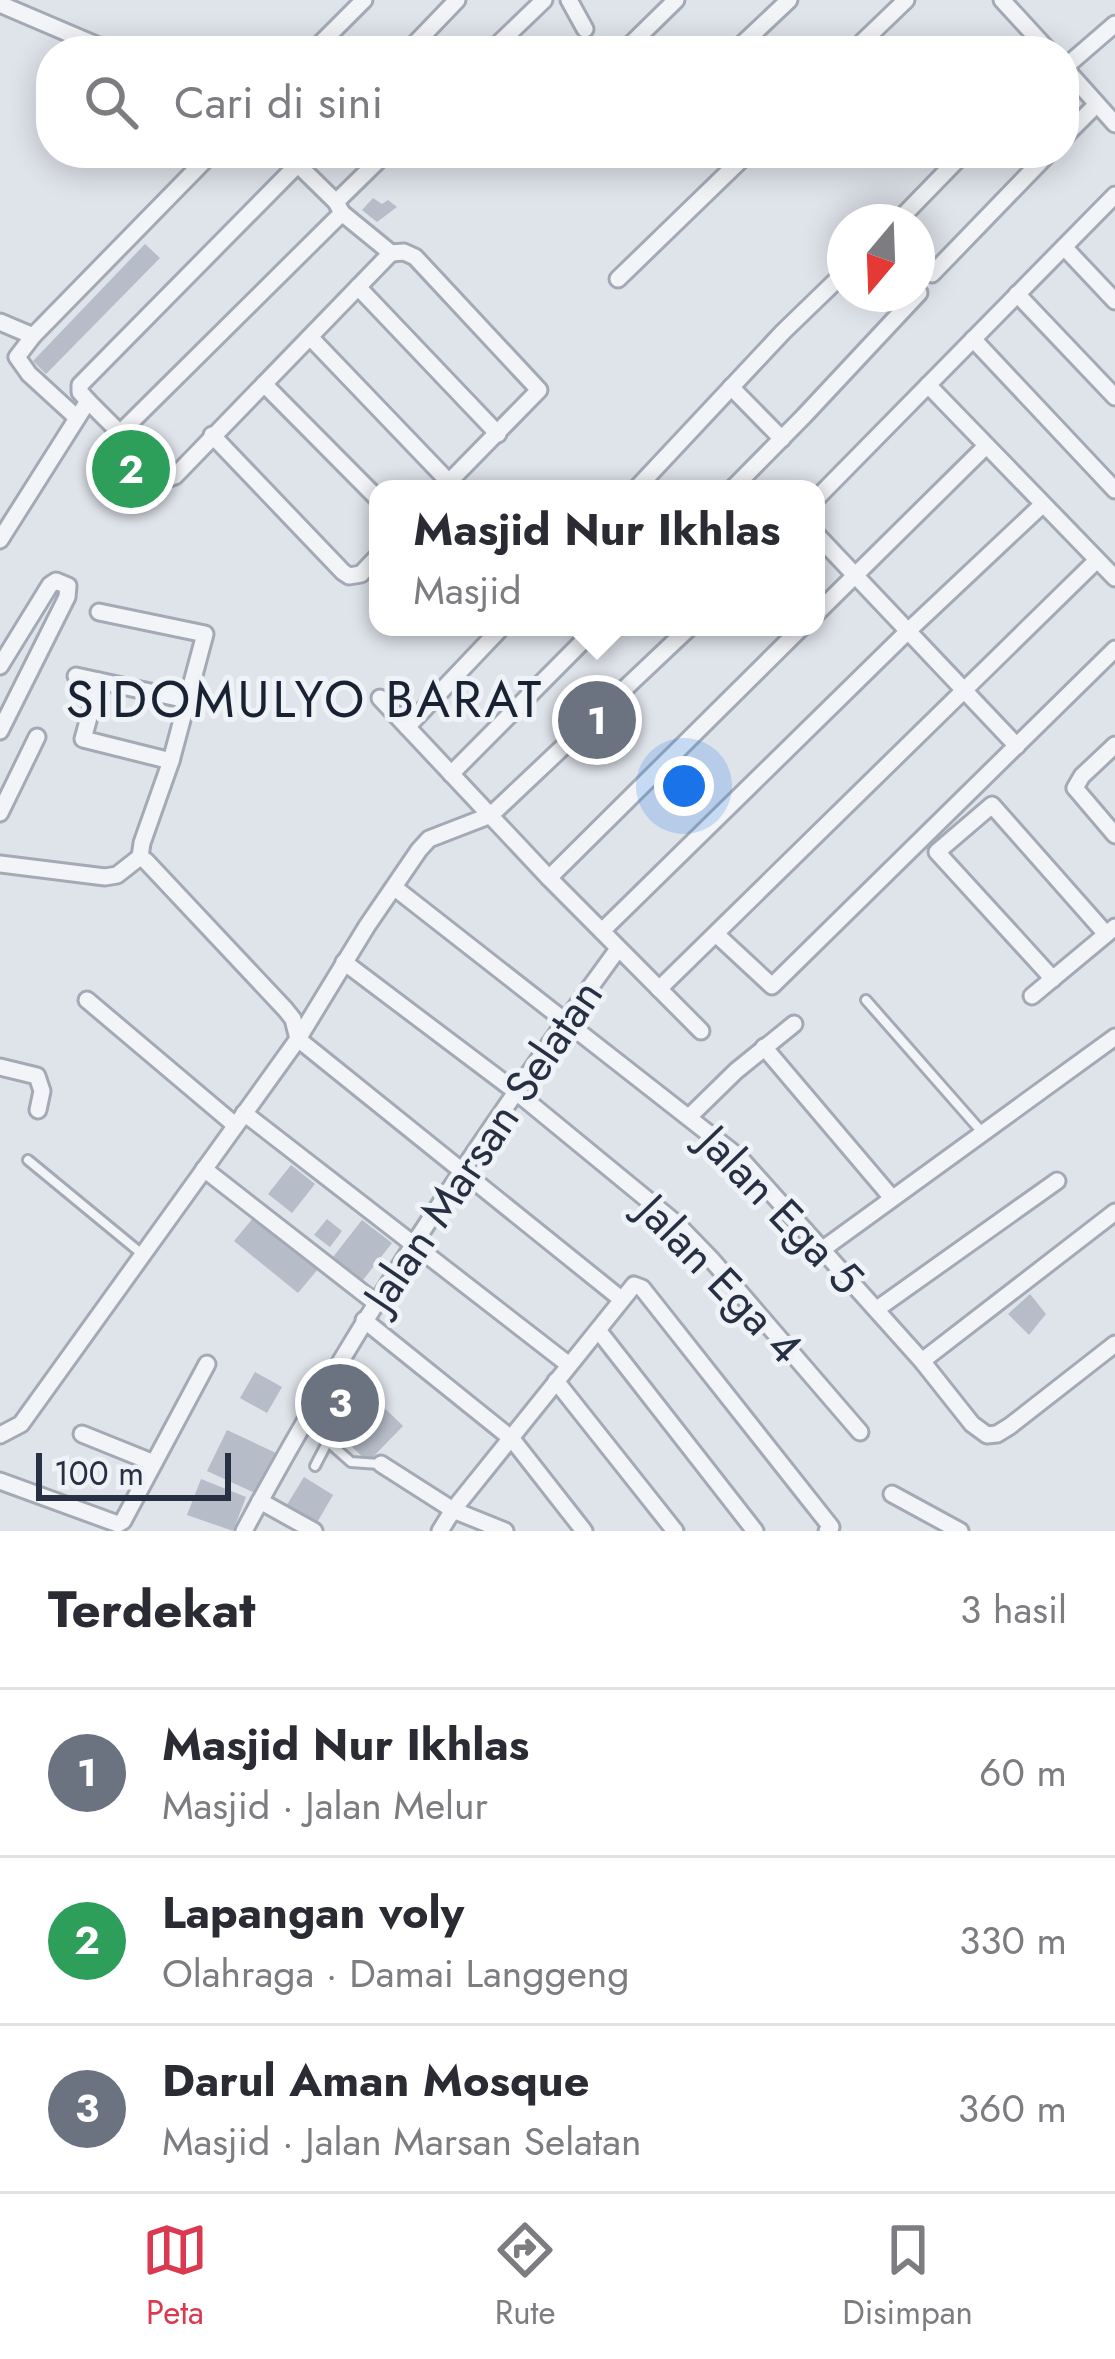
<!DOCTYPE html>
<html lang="id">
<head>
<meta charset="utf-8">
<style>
	:root { --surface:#fff; --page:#f2f2f3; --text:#2b2b33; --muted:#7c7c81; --line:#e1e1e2; --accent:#da3950 }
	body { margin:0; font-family:Jost,sans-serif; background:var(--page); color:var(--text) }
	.compass { position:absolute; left:827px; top:204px; width:108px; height:108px; border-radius:50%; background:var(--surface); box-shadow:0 6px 30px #0003; rotate:199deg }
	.scale { position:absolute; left:36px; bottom:30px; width:195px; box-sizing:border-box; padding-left:12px; border:6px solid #273043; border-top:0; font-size:33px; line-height:42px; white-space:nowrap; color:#273043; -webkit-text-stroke:9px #eff2f7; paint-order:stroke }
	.you { position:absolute; left:684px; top:786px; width:42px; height:42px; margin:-30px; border:9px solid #fff; border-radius:50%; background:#1a73e8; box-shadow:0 0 0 18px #1a73e833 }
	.badge { display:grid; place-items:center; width:78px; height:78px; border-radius:50%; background:var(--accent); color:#fff; font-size:39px; font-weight:700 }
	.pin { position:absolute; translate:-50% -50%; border:6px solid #fff; box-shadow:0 3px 12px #0006 }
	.popup { position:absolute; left:369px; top:480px; width:456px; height:156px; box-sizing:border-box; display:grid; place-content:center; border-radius:24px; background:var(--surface); filter:drop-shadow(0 3px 9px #0005); font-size:39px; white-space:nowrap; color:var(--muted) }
	.popup b { font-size:45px; color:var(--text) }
	.popup::after { content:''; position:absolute; left:50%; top:100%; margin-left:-24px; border:24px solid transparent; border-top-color:var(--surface) }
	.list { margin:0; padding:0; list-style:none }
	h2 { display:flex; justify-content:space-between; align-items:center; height:156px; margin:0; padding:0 48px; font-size:51px }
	h2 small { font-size:39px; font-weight:400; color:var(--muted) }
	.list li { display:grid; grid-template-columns:78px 1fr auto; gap:36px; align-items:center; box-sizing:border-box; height:168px; padding:0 48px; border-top:3px solid var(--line) }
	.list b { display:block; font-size:45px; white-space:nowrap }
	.list p { margin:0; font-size:39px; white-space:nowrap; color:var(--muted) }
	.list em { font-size:39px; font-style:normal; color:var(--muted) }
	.icon { flex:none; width:66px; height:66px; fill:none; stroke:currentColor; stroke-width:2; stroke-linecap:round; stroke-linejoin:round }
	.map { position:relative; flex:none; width:1115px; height:1531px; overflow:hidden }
	.search { position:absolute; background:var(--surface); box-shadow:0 6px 30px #0003; left:36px; right:36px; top:36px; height:132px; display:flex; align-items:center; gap:30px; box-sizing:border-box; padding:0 42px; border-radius:48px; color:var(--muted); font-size:45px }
	.sheet { height:660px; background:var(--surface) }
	nav { display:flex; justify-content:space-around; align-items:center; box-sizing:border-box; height:168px; border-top:3px solid var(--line); background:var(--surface); font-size:33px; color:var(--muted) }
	nav a { display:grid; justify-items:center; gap:6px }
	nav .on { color:var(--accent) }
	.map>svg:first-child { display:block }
	.green { fill:#c5d4c0 }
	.building { fill:#b6bcc8 }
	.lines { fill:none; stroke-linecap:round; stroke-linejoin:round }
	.service-casing { stroke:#a4aab5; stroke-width:14 }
	.minor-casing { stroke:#a4aab5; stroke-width:21 }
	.service { stroke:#f2f4f8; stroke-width:8 }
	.minor { stroke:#f2f4f8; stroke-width:15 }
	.labels { text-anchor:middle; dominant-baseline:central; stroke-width:10; stroke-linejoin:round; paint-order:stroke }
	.street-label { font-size:45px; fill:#273043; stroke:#eff2f7 }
	.quarter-label { font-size:51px; letter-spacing:3px; fill:#192233; stroke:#eff2f7 }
</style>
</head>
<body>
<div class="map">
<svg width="1115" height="1531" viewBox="0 0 1115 1531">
	<rect width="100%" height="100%" fill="#dfe3ea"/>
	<path class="green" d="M115,432l51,56 -20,17 -51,-55z"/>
	<g class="building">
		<path d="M373,198l9,6 6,-4 9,7 -20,15 -15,-12z"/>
		<path d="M145,244l15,14 -114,116 -13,-13z"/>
		<path d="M291,1165l24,19 -23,29 -24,-19z"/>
		<path d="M254,1217l64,52 -20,24 -64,-52z"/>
		<path d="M327,1219l15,12 -12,16 -16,-12z"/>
		<path d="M362,1220l30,23 -29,37 -30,-23z"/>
		<path d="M1030,1294l16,20 -17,21 -21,-21z"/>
		<path d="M255,1372l27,15 -15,26 -27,-15z"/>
		<path d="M366,1390l37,36 -35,36 -37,-35z"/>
		<path d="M227,1430l49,23 -19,41 -50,-23z"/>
		<path d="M304,1477l29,18 -18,31 -30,-18z"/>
		<path d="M201,1479l45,18 -13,34 -46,-16z"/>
	</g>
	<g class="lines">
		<defs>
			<g id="service">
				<path d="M866,1000l115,131"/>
				<path d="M28,1160l114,94"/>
				<path d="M307,1423l44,39 28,2"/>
				<path d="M315,1466l13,-25"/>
			</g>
			<g id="minor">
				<path d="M569,0l16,29"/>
				<path d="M1002,0l47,51"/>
				<path d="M0,4l110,47"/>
				<path d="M313,51l51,-51"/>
				<path d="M408,51l49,-51"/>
				<path d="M491,51l53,-51"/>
				<path d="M624,51l52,-51"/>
				<path d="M735,51l54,-51"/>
				<path d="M853,51l53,-51"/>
				<path d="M1064,67l51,57"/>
				<path d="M1064,68l51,-44"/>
				<path d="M1064,137l33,-33"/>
				<path d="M286,153l50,49 6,11"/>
				<path d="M336,202l50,-49"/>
				<path d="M897,222l67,-69"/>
				<path d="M1064,247l51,54"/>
				<path d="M391,253l13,-1 11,5 124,133 -97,99"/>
				<path d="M932,274l117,-121"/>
				<path d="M618,279l130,-126"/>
				<path d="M358,287l140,147"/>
				<path d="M1017,294l98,103"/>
				<path d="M0,322l33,14 -16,21 12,17 47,43"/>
				<path d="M33,336l179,-183"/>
				<path d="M310,337l139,145"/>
				<path d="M973,339l142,151"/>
				<path d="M264,384l114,115"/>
				<path d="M928,385l187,193"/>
				<path d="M731,387l51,52"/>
				<path d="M88,401l73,73 8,4 6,-2 216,-223 -49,-40 -221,219"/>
				<path d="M212,435l131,137 6,4 12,-2 17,-18"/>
				<path d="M636,489l147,-157 62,-60"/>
				<path d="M732,489l72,-73 115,-123"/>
				<path d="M816,499l299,-304"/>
				<path d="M816,534l201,212"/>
				<path d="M0,540l88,-139 -8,-9v-7l229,-232"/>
				<path d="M99,612l106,22 -34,127 -29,82 -2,14"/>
				<path d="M816,614l169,-167"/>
				<path d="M0,666l50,-81 6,-4 12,5 -1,11 -67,134"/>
				<path d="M76,676l111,24"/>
				<path d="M99,681l-16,58 88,22"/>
				<path d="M380,698l169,180 152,153"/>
				<path d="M407,727l95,-100"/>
				<path d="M1115,745l-33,31 -7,12 40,47"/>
				<path d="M451,774l146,-147"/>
				<path d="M0,813l37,-76"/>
				<path d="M0,864l105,13 12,-2 23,-18 6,4 139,148 8,10 5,20"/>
				<path d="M549,878l253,-251"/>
				<path d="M395,888l345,270 182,203 50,63 15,11 10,-1 13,-8 105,-82"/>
				<path d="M602,931l306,-300 134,-126"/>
				<path d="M716,934l56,52 343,-337"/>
				<path d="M344,962l171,129 162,133 34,35 149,173"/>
				<path d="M1053,979l-116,-127 55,-47 114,129"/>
				<path d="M659,989l437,-428"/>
				<path d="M1032,996l83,-69"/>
				<path d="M87,1000l148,125"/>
				<path d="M298,1039l323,260"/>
				<path d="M764,1047l128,151"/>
				<path d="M0,1067l37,9 5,15 -4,19"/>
				<path d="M244,1113l325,252"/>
				<path d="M689,1117l47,-46 58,-47"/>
				<path d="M204,1169l172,134"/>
				<path d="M823,1249l292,-212"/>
				<path d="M877,1309l180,-128"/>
				<path d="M364,1320l148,119 72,92"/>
				<path d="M598,1330l157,201"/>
				<path d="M922,1361l193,-149"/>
				<path d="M556,1381l119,150"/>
				<path d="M82,1434l72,29"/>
				<path d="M0,1435l21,-11 277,-385 69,-113 52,-76 10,-11 62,-24 199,-188"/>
				<path d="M381,1464l72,46 52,21"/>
				<path d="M0,1481l118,43 5,-3 84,-157"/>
				<path d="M892,1494l68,37"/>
				<path d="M260,1501l54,30"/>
				<path d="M244,1531c109,-204 238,-396 374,-582"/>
				<path d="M440,1531l13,-21 181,-225 8,3 189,239 -4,4"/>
			</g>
		</defs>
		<use href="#service" class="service-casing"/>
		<use href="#minor" class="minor-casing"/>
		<use href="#service" class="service"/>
		<use href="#minor" class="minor"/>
	</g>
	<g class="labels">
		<g class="street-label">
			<text transform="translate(483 1145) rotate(-56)">Jalan Marsan Selatan</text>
			<text transform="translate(781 1210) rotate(46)">Jalan Ega 5</text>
			<text transform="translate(720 1279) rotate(46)">Jalan Ega 4</text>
		</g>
		<g class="quarter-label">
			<text x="305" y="699">SIDOMULYO BARAT</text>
		</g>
	</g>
</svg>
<svg class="compass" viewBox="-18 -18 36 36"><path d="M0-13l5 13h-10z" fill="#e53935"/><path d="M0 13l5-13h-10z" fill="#7c7c81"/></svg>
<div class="scale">100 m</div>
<div class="you"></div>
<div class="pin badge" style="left:597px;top:720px;background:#6b7280">1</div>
<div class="popup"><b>Masjid Nur Ikhlas</b>Masjid</div>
<div class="pin badge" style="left:131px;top:469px;background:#2e9e5b">2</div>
<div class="pin badge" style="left:340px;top:1403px;background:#6b7280">3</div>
<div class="search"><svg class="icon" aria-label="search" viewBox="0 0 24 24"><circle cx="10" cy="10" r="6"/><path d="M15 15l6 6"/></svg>Cari di sini</div>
</div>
<section class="sheet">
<h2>Terdekat<small>3 hasil</small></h2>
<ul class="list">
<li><span class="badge" style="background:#6b7280">1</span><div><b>Masjid Nur Ikhlas</b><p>Masjid · Jalan Melur</p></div><em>60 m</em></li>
<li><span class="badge" style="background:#2e9e5b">2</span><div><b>Lapangan voly</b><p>Olahraga · Damai Langgeng</p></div><em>330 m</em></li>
<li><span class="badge" style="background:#6b7280">3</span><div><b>Darul Aman Mosque</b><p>Masjid · Jalan Marsan Selatan</p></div><em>360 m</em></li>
</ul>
</section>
<nav>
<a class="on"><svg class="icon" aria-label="map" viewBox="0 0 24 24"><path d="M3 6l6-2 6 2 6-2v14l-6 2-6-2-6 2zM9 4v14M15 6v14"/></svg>Peta</a>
<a><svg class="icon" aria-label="directions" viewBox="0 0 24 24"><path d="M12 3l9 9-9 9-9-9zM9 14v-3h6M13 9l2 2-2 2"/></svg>Rute</a>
<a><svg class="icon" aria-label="saved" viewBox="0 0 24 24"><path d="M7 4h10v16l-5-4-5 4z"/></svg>Disimpan</a>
</nav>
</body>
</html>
